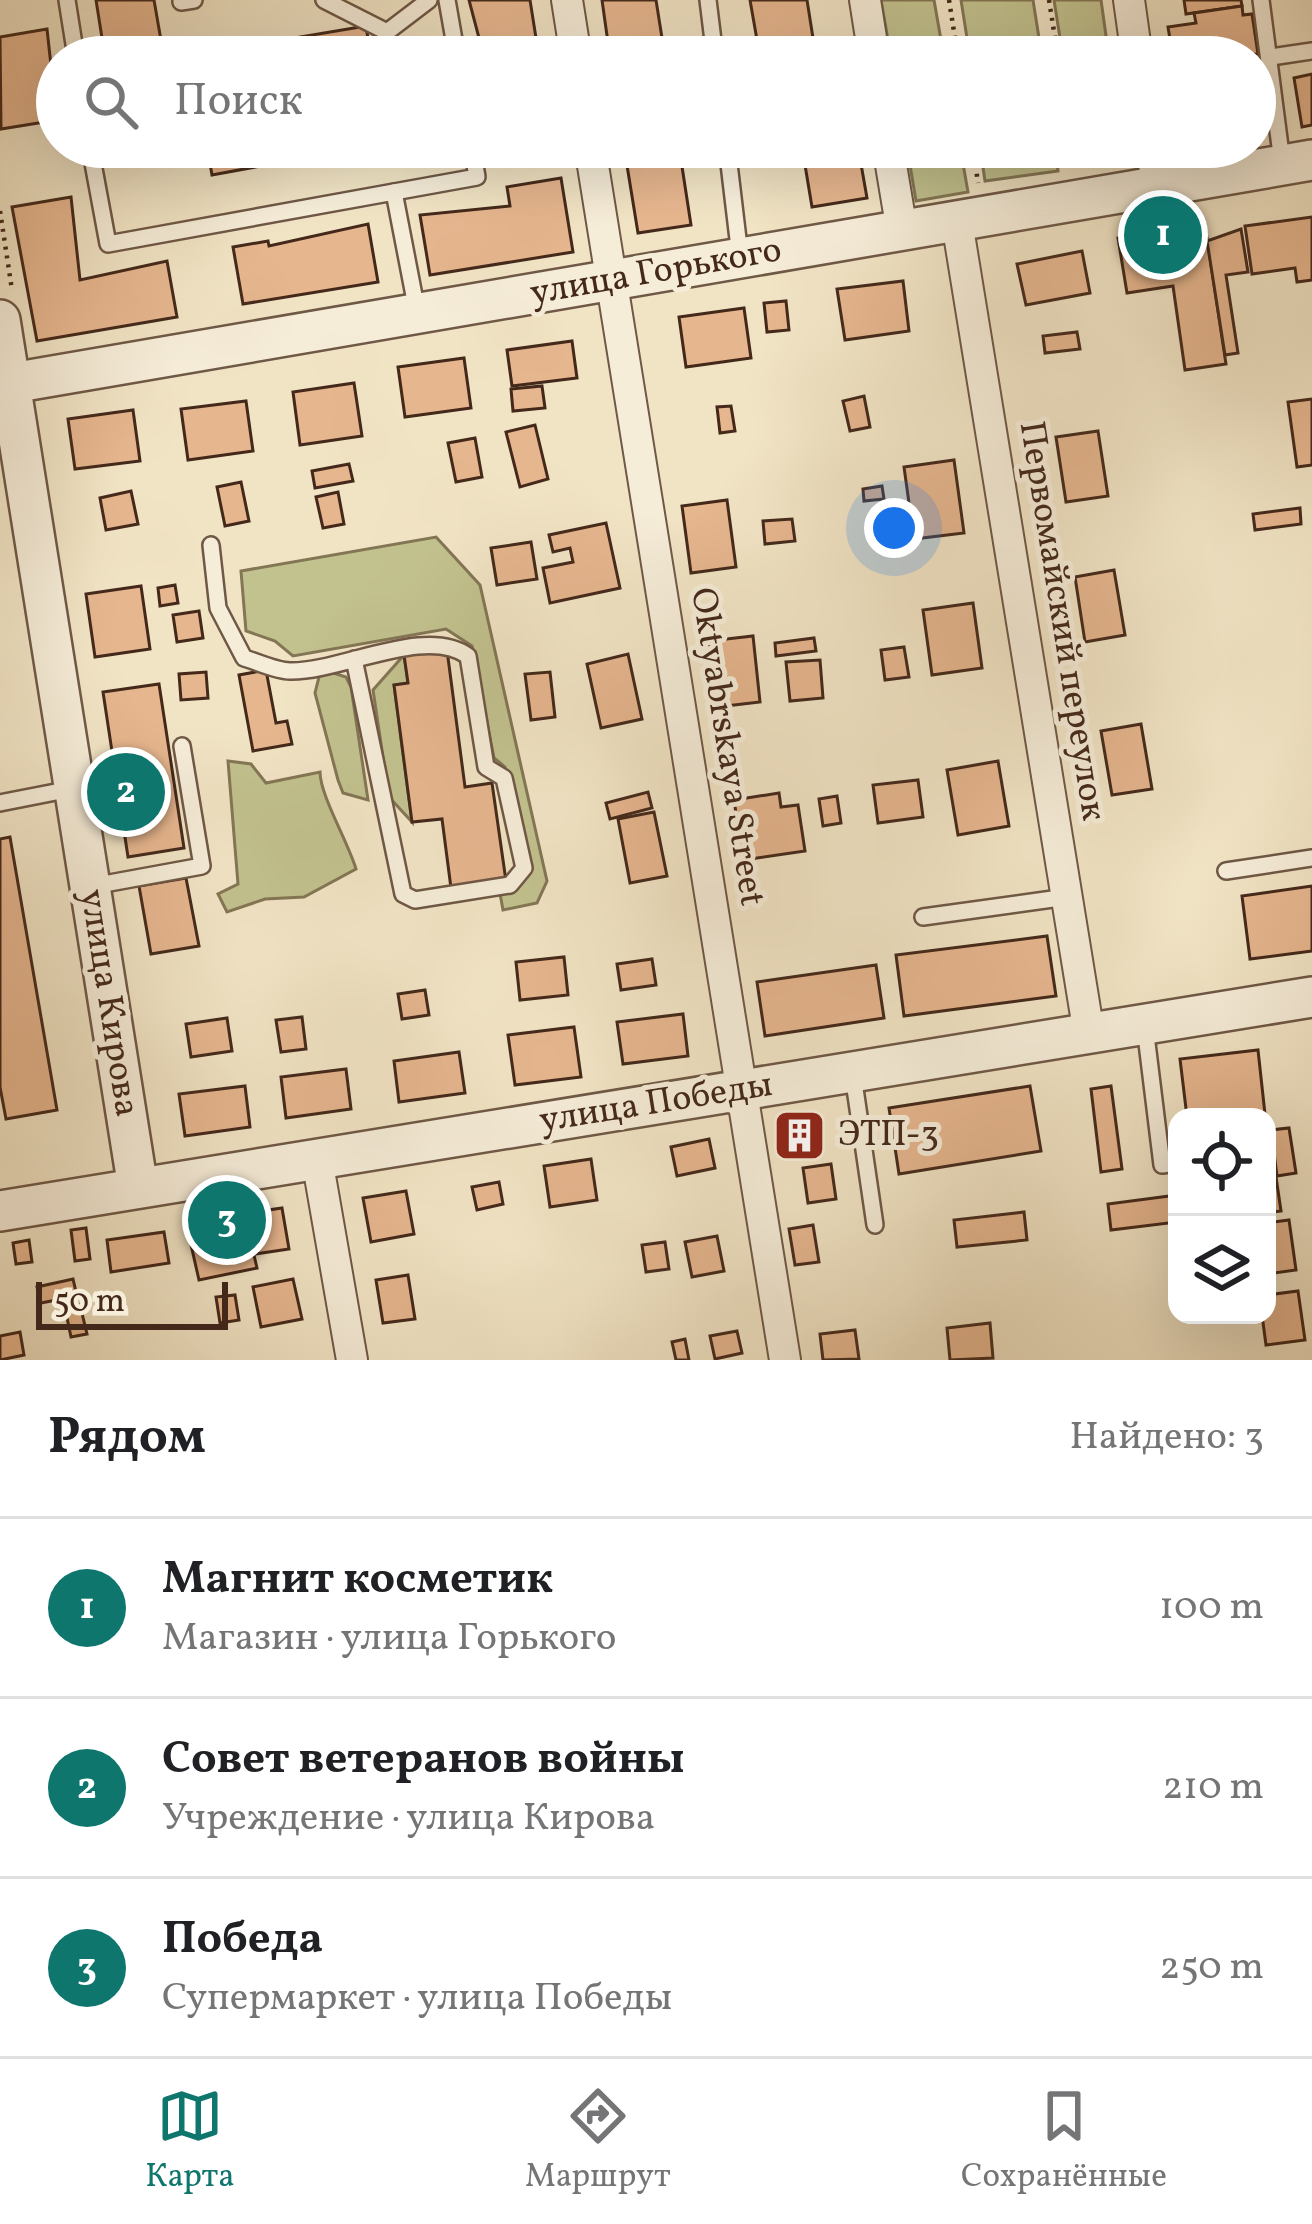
<!DOCTYPE html>
<html lang="ru">
<head>
<meta charset="utf-8">
<style>
	:root { --surface:#fff; --page:#f2f2f2; --text:#202124; --muted:#757577; --line:#e0e0e0; --accent:#0f766e }
	body { margin:0; font-family:Vollkorn,serif; background:var(--page); color:var(--text) }
	.controls { position:absolute; right:36px; bottom:36px; display:grid; overflow:hidden; border-radius:24px; box-shadow:0 12px 48px #0002 }
	.controls button { width:108px; height:108px; display:grid; place-items:center; padding:0; border:0; border-bottom:3px solid var(--line); background:var(--surface); color:var(--text); font:60px sans-serif }
	.scale { position:absolute; left:36px; bottom:30px; width:192px; box-sizing:border-box; padding-left:12px; border:6px solid #44291b; border-top:0; font-size:33px; line-height:42px; white-space:nowrap; color:#44291b; -webkit-text-stroke:9px #f6edd9; paint-order:stroke }
	.you { position:absolute; left:894px; top:528px; width:42px; height:42px; margin:-30px; border:9px solid #fff; border-radius:50%; background:#1a73e8; box-shadow:0 0 0 18px #1a73e833 }
	.badge { display:grid; place-items:center; width:78px; height:78px; border-radius:50%; background:var(--accent); color:#fff; font-size:39px; font-weight:700 }
	.pin { position:absolute; translate:-50% -50%; border:6px solid #fff; box-shadow:0 3px 12px #0006 }
	.list { margin:0; padding:0; list-style:none }
	h2 { display:flex; justify-content:space-between; align-items:center; height:156px; margin:0; padding:0 48px; font-size:51px }
	h2 small { font-size:39px; font-weight:400; color:var(--muted) }
	.list li { display:grid; grid-template-columns:78px 1fr auto; gap:36px; align-items:center; box-sizing:border-box; height:180px; padding:0 48px; border-top:3px solid var(--line) }
	.list b { display:block; font-size:45px; white-space:nowrap }
	.list p { margin:0; font-size:39px; white-space:nowrap; color:var(--muted) }
	.list em { font-size:39px; font-style:normal; color:var(--muted) }
	.icon { flex:none; width:66px; height:66px; fill:none; stroke:currentColor; stroke-width:2; stroke-linecap:round; stroke-linejoin:round }
	.map { position:relative; flex:none; width:1312px; height:1360px; overflow:hidden }
	.search { position:absolute; background:var(--surface); box-shadow:0 12px 48px #0002; left:36px; right:36px; top:36px; height:132px; display:flex; align-items:center; gap:30px; box-sizing:border-box; padding:0 42px; border-radius:66px; color:var(--muted); font-size:45px }
	.sheet { height:696px; background:var(--surface) }
	nav { display:flex; justify-content:space-around; align-items:center; box-sizing:border-box; height:168px; border-top:3px solid var(--line); background:var(--surface); font-size:33px; color:var(--muted) }
	nav a { display:grid; justify-items:center; gap:6px }
	nav .on { color:var(--accent) }
	.map>svg:first-child { display:block }
	.green { fill:#c2c28f; stroke:#837655; stroke-width:3 }
	.building { fill:#e6b68f; stroke:#44291b; stroke-width:3 }
	.lines { fill:none; stroke-linecap:round; stroke-linejoin:round }
	.service-casing { stroke:#6f5846; stroke-width:20 }
	.minor-casing { stroke:#6f5846; stroke-width:34 }
	.tertiary-casing { stroke:#6f5846; stroke-width:44 }
	.path { stroke:#44291b; stroke-width:4.5; stroke-dasharray:3 6; stroke-linecap:butt }
	.service { stroke:#f6edd9; stroke-width:15 }
	.minor { stroke:#f6edd9; stroke-width:30 }
	.tertiary { stroke:#f6edd9; stroke-width:39 }
	.labels { text-anchor:middle; dominant-baseline:central; stroke-width:10; stroke-linejoin:round; paint-order:stroke }
	.street-label { font-size:36px; fill:#44291b; stroke:#f6edd9 }
	.poi-label { font-size:36px; fill:#44291b; stroke:#f6edd9; text-anchor:start }
</style>
</head>
<body>
<div class="map">
<svg width="1312" height="1360" viewBox="0 0 1312 1360">
	<rect width="100%" height="100%" fill="#f1e4c5"/>
	<filter id="stains"><feTurbulence type="fractalNoise" baseFrequency=".00167" numOctaves="4"/><feColorMatrix values="0 0 0 0 .2 0 0 0 0 .09 0 0 0 0 .02 0 0 0 .5 -.17"/></filter>
	<radialGradient id="worn" r=".72"><stop offset=".6" stop-color="#630" stop-opacity="0"/><stop offset="1" stop-color="#630" stop-opacity=".3"/></radialGradient>
	<g class="green">
		<path d="M881,0h53l10,57h-53z"/>
		<path d="M961,0h72l9,57h-72z"/>
		<path d="M1054,0h47l8,57h-46z"/>
		<path d="M907,147h53l8,45 -52,9z"/>
		<path d="M980,147h75l3,24 -73,10z"/>
		<path d="M436,537l44,48 67,296 -10,22 -34,7 -4,-22 28,-25 -22,-96 -11,-9 -22,-112 -26,-17 -153,27 -18,-15 -29,-10 -5,-60z"/>
		<path d="M404,655l4,28 -14,2 18,137 -23,-25 -16,-107z"/>
		<path d="M327,671l19,6 5,10 17,113 -25,-7 -5,-13 -23,-87 4,-16z"/>
		<path d="M228,761l23,3 15,19 54,-11c0,23 28,70 36,97l-52,28 -39,2 -38,13 -9,-18 20,-10z"/>
	</g>
	<g class="building">
		<path d="M96,0h58l9,52 -58,5z"/>
		<path d="M469,0h61l9,57h-55z"/>
		<path d="M602,0h54l9,57h-55z"/>
		<path d="M750,0h57l9,57h-56z"/>
		<path d="M1184,0h57l1,6 -56,8z"/>
		<path d="M1242,6l1,9 9,-1 6,40 -85,3 -5,-30 28,-4 -2,-10z"/>
		<path d="M366,26l5,31h-179v-2z"/>
		<path d="M47,29l10,91 -56,9 -1,-92z"/>
		<path d="M1312,74v51l-10,2 -8,-49z"/>
		<path d="M207,147h157l-152,28z"/>
		<path d="M624,147h55l12,78 -53,8z"/>
		<path d="M802,147h56l9,51 -55,9z"/>
		<path d="M561,178l12,74 -143,23 -10,-60 90,-9 -3,-19z"/>
		<path d="M71,197l9,83 87,-19 10,56 -140,24 -25,-134z"/>
		<path d="M1312,217v63l-15,2 -2,-14 -43,6 -7,-48z"/>
		<path d="M368,224l10,58 -135,22 -10,-57 35,-6 1,5z"/>
		<path d="M1205,225l21,139 -41,6 -12,-84 -46,7 -9,-55z"/>
		<path d="M1241,229l7,43 -22,3 12,78 -13,2 -18,-114z"/>
		<path d="M1082,251l8,42 -64,12 -9,-41z"/>
		<path d="M903,281l6,50 -64,9 -8,-51z"/>
		<path d="M786,301l3,29 -22,2 -3,-29z"/>
		<path d="M744,308l7,50 -65,9 -7,-50z"/>
		<path d="M1077,332l3,17 -35,4 -2,-17z"/>
		<path d="M572,341l5,37 -65,8 -5,-36z"/>
		<path d="M464,358l7,50 -66,9 -7,-50z"/>
		<path d="M354,383l8,53 -62,9 -7,-53z"/>
		<path d="M542,386l3,22 -32,3 -2,-22z"/>
		<path d="M864,396l6,31 -20,4 -7,-30z"/>
		<path d="M1312,399v66l-15,2 -9,-65z"/>
		<path d="M246,401l7,50 -65,9 -7,-51z"/>
		<path d="M731,406l4,25 -15,2 -3,-26z"/>
		<path d="M133,410l7,51 -65,8 -7,-50z"/>
		<path d="M535,425l13,54 -28,8 -14,-55z"/>
		<path d="M1098,431l10,65 -42,6 -10,-65z"/>
		<path d="M475,438l7,39 -26,5 -8,-39z"/>
		<path d="M954,460l10,73 -50,6 -10,-72z"/>
		<path d="M349,464l4,17 -38,7 -3,-17z"/>
		<path d="M241,482l8,39 -24,5 -8,-39z"/>
		<path d="M882,486l2,13 -20,2 -1,-12z"/>
		<path d="M131,491l7,33 -32,6 -6,-32z"/>
		<path d="M338,492l6,32 -21,4 -7,-31z"/>
		<path d="M727,500l9,67 -45,6 -9,-67z"/>
		<path d="M1300,508l1,16 -46,6 -2,-16z"/>
		<path d="M792,519l3,22 -30,3 -2,-23z"/>
		<path d="M606,523l14,65 -70,15 -7,-35 30,-6 -3,-14 -17,4 -4,-17z"/>
		<path d="M531,542l6,37 -40,6 -6,-37z"/>
		<path d="M1114,570l11,65 -40,7 -10,-65z"/>
		<path d="M175,585l3,18 -18,3 -2,-18z"/>
		<path d="M141,586l9,63 -55,8 -9,-63z"/>
		<path d="M973,603l9,65 -50,7 -9,-65z"/>
		<path d="M199,611l4,27 -26,4 -4,-27z"/>
		<path d="M753,636l7,66 -43,5 -8,-66z"/>
		<path d="M814,638l2,13 -40,5 -1,-13z"/>
		<path d="M904,647l5,30 -24,3 -4,-30z"/>
		<path d="M447,650l18,137 27,-4 14,98 -55,7 -9,-69 -30,3 -18,-137 14,-2 -4,-28z"/>
		<path d="M628,654l14,65 -41,9 -14,-64z"/>
		<path d="M820,660l3,38 -33,3 -4,-39z"/>
		<path d="M266,670l10,53 11,-2 5,23 -39,7 -14,-76z"/>
		<path d="M206,672l2,26 -27,2 -2,-26z"/>
		<path d="M550,672l5,45 -24,3 -6,-46z"/>
		<path d="M159,684l25,164 -56,9 -25,-165z"/>
		<path d="M1141,724l11,65 -40,6 -11,-64z"/>
		<path d="M998,761l11,65 -51,9 -11,-65z"/>
		<path d="M918,780l5,37 -45,6 -5,-38z"/>
		<path d="M648,792l4,16 -42,11 -4,-16z"/>
		<path d="M779,793l2,14 17,-2 7,46 -62,9 -9,-60z"/>
		<path d="M837,796l4,27 -18,3 -4,-27z"/>
		<path d="M654,812l13,64 -37,7 -12,-64z"/>
		<path d="M10,837l47,273 -51,9 -6,-32v-248z"/>
		<path d="M186,878l13,68 -48,8 -12,-68z"/>
		<path d="M1312,886v65l-62,8 -8,-63z"/>
		<path d="M1047,936l9,60 -152,20 -8,-61z"/>
		<path d="M564,957l4,38 -48,5 -4,-38z"/>
		<path d="M652,959l4,26 -35,5 -4,-26z"/>
		<path d="M876,965l8,53 -119,18 -8,-54z"/>
		<path d="M425,990l4,25 -27,4 -4,-25z"/>
		<path d="M683,1014l5,42 -65,8 -6,-42z"/>
		<path d="M302,1017l4,32 -25,3 -5,-32z"/>
		<path d="M227,1018l5,33 -41,6 -5,-33z"/>
		<path d="M574,1027l7,50 -66,8 -7,-50z"/>
		<path d="M1258,1050l7,64 -78,3 -7,-58z"/>
		<path d="M459,1052l6,41 -66,9 -5,-41z"/>
		<path d="M346,1069l5,40 -65,9 -5,-41z"/>
		<path d="M245,1086l5,41 -65,9 -6,-42z"/>
		<path d="M1030,1086l11,65 -142,23 -10,-66z"/>
		<path d="M1111,1086l11,83 -21,3 -10,-83z"/>
		<path d="M810,1124l3,19 -24,4 -3,-19z"/>
		<path d="M1289,1128l7,45 -19,3 -6,-46z"/>
		<path d="M709,1139l6,29 -38,8 -6,-29z"/>
		<path d="M591,1159l6,41 -47,7 -6,-41z"/>
		<path d="M831,1164l5,35 -28,4 -5,-35z"/>
		<path d="M1276,1177l5,34 -14,2v-35z"/>
		<path d="M499,1182l4,22 -26,6 -5,-23z"/>
		<path d="M406,1191l8,43 -43,8 -8,-44z"/>
		<path d="M1177,1195v27l-66,8 -3,-26z"/>
		<path d="M238,1201l5,27 -26,4 -4,-27z"/>
		<path d="M282,1208l7,41 -34,5 -7,-41z"/>
		<path d="M1024,1212l3,28 -70,7 -3,-27z"/>
		<path d="M1289,1220l7,50 -29,4v-51z"/>
		<path d="M813,1225l6,37 -24,3 -6,-36z"/>
		<path d="M86,1228l4,31 -15,2 -4,-31z"/>
		<path d="M164,1232l5,31 -58,9 -4,-32z"/>
		<path d="M205,1233l3,17 26,-6 2,10 17,-3 4,17 -58,12 -10,-44z"/>
		<path d="M717,1236l7,35 -32,6 -7,-35z"/>
		<path d="M29,1240l3,22 -16,2 -3,-21z"/>
		<path d="M665,1242l4,27 -23,3 -4,-27z"/>
		<path d="M408,1275l7,44 -32,4 -7,-43z"/>
		<path d="M73,1279l4,17 -36,7 -4,-16z"/>
		<path d="M293,1279l9,40 -41,8 -8,-40z"/>
		<path d="M1298,1291l7,49 -39,5 -4,-30h5v-20z"/>
		<path d="M235,1295l4,25 -19,3 -4,-26z"/>
		<path d="M80,1305l7,29 -16,3 -6,-29z"/>
		<path d="M990,1323l3,35 -43,2 -3,-32z"/>
		<path d="M855,1330l4,29 -36,1 -3,-26z"/>
		<path d="M737,1331l5,22 -27,6 -5,-23z"/>
		<path d="M20,1332l4,23 -24,5v-24z"/>
		<path d="M685,1339l4,21h-13l-4,-18z"/>
	</g>
	<g class="lines">
		<defs>
			<g id="service">
				<path d="M67,0l9,57"/>
				<path d="M324,0l63,32 42,-32"/>
				<path d="M447,0l10,57"/>
				<path d="M708,0l7,57"/>
				<path d="M1261,0l21,162"/>
				<path d="M181,2l13,-2"/>
				<path d="M1271,57l41,-6"/>
				<path d="M90,147l18,97 286,-52 23,119"/>
				<path d="M727,147l13,109"/>
				<path d="M394,192l83,-15 -5,-30"/>
				<path d="M211,545l7,63 26,50c14,4 32,13 46,13 51,1 136,-46 178,-15l18,111 18,11 20,90 -14,17 -95,15 -12,-6 -49,-235"/>
				<path d="M0,803l71,-14"/>
				<path d="M1226,871l86,-13"/>
				<path d="M93,886l109,-20 -20,-120"/>
				<path d="M923,917l144,-20"/>
				<path d="M1145,1027l17,138 15,-2"/>
				<path d="M853,1075l22,150"/>
			</g>
			<g id="minor">
				<path d="M567,0l9,57"/>
				<path d="M865,0l9,57"/>
				<path d="M1129,0l8,57"/>
				<path d="M590,147l195,1213"/>
				<path d="M888,147l14,84"/>
				<path d="M1151,147l7,40"/>
				<path d="M957,222l132,812"/>
				<path d="M317,1159l35,201"/>
			</g>
			<g id="tertiary">
				<path d="M0,320l138,868"/>
				<path d="M0,385l1312,-225"/>
				<path d="M0,1211l1312,-214"/>
			</g>
		</defs>
		<use href="#service" class="service-casing"/>
		<use href="#minor" class="minor-casing"/>
		<use href="#tertiary" class="tertiary-casing"/>
		<g class="path">
			<path d="M949,0l9,57"/>
			<path d="M1049,0l9,57"/>
			<path d="M973,147l5,36"/>
			<path d="M1072,147l4,21"/>
			<path d="M0,211l12,79"/>
		</g>
		<use href="#service" class="service"/>
		<use href="#minor" class="minor"/>
		<use href="#tertiary" class="tertiary"/>
	</g>
	<defs>
		<symbol id="building-square" viewBox="-11 -11 22 22"><rect x="-9" y="-9" width="18" height="18" rx="4" fill="#8f2418" stroke="#f6edd9"/><path d="M-4-6H4V6H1V3H-1V6H-4ZM-2.5-4.3h1.7v1.8h-1.7ZM.8-4.3h1.7v1.8H.8ZM-2.5-1h1.7V.8h-1.7ZM.8-1h1.7V.8H.8Z" fill="#fff"/></symbol>
	</defs>
	<g fill-rule="evenodd">
		<use href="#building-square" x="770" y="1106" width="59" height="59"/>
	</g>
	<g class="labels">
		<g class="street-label">
			<text transform="translate(656 273) rotate(-10)">улица Горького</text>
			<text transform="translate(1061 621) rotate(81)">Первомайский переулок</text>
			<text transform="translate(726 747) rotate(81)">Oktyabrskaya Street</text>
			<text transform="translate(108 1003) rotate(81)">улица Кирова</text>
			<text transform="translate(656 1104) rotate(-9)">улица Победы</text>
		</g>
		<g class="poi-label">
			<text x="838" y="1136">ЭТП-3</text>
		</g>
	</g>
	<rect width="100%" height="100%" filter="url(#stains)"/>
	<rect width="100%" height="100%" fill="url(#worn)"/>
</svg>
<div class="controls">
<button><svg class="icon" aria-label="locate" viewBox="0 0 24 24"><circle cx="12" cy="12" r="6"/><path d="M12 2v4M12 18v4M2 12h4M18 12h4"/></svg></button>
<button><svg class="icon" aria-label="layers" viewBox="0 0 24 24"><path d="M12 4l9 5-9 5-9-5zM3 14l9 5 9-5"/></svg></button>
</div>
<div class="scale">50 m</div>
<div class="you"></div>
<div class="pin badge" style="left:1163px;top:235px">1</div>
<div class="pin badge" style="left:126px;top:792px">2</div>
<div class="pin badge" style="left:227px;top:1220px">3</div>
<div class="search"><svg class="icon" aria-label="search" viewBox="0 0 24 24"><circle cx="10" cy="10" r="6"/><path d="M15 15l6 6"/></svg>Поиск</div>
</div>
<section class="sheet">
<h2>Рядом<small>Найдено: 3</small></h2>
<ul class="list">
<li><span class="badge">1</span><div><b>Магнит косметик</b><p>Магазин · улица Горького</p></div><em>100 m</em></li>
<li><span class="badge">2</span><div><b>Совет ветеранов войны</b><p>Учреждение · улица Кирова</p></div><em>210 m</em></li>
<li><span class="badge">3</span><div><b>Победа</b><p>Супермаркет · улица Победы</p></div><em>250 m</em></li>
</ul>
</section>
<nav>
<a class="on"><svg class="icon" aria-label="map" viewBox="0 0 24 24"><path d="M3 6l6-2 6 2 6-2v14l-6 2-6-2-6 2zM9 4v14M15 6v14"/></svg>Карта</a>
<a><svg class="icon" aria-label="directions" viewBox="0 0 24 24"><path d="M12 3l9 9-9 9-9-9zM9 14v-3h6M13 9l2 2-2 2"/></svg>Маршрут</a>
<a><svg class="icon" aria-label="saved" viewBox="0 0 24 24"><path d="M7 4h10v16l-5-4-5 4z"/></svg>Сохранённые</a>
</nav>
</body>
</html>
